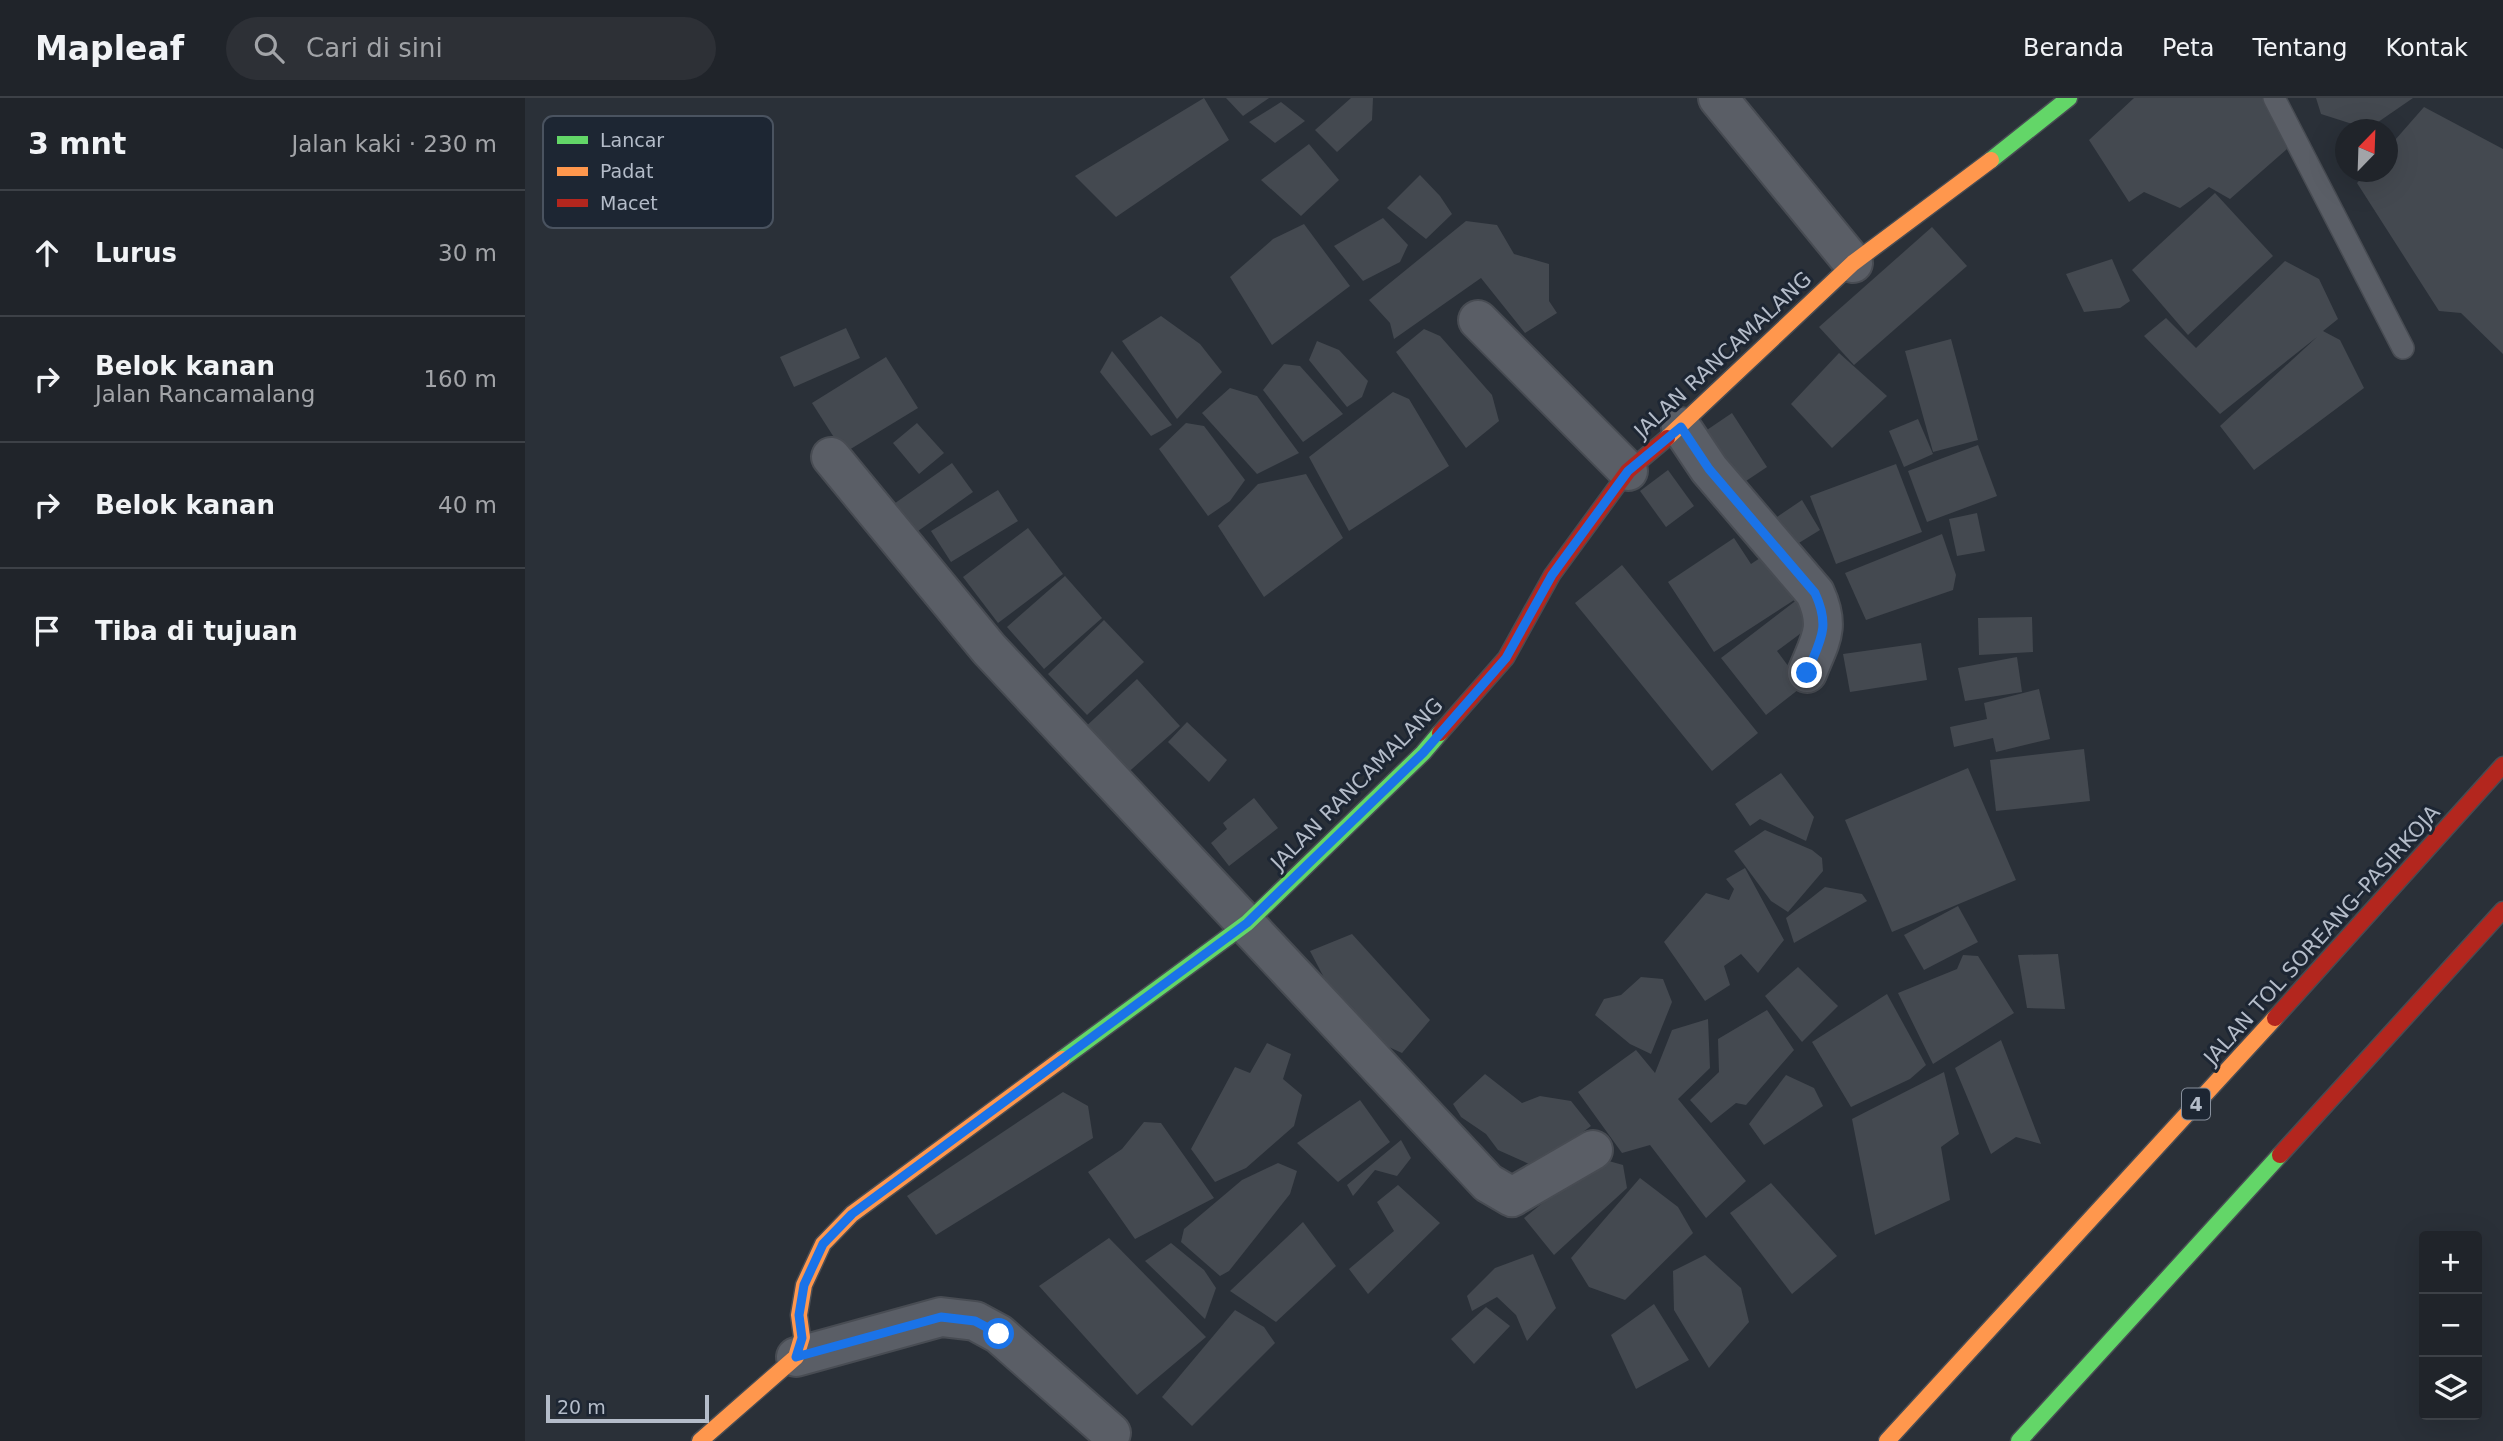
<!DOCTYPE html>
<html lang="id">
<head>
<meta charset="utf-8">
<style>
	:root { --surface:#20242a; --page:#2d3036; --text:#f1f3f6; --muted:#a2a4a8; --line:#3d4147 }
	body { margin:0; font-family:"DejaVu Sans",sans-serif; background:var(--page); color:var(--text) }
	.controls { position:absolute; right:21px; bottom:21px; display:grid; overflow:hidden; border-radius:7px; box-shadow:0 7px 28px #0002 }
	.controls button { width:63px; height:63px; display:grid; place-items:center; padding:0; border:0; border-bottom:2px solid var(--line); background:var(--surface); color:var(--text); font:35px sans-serif }
	.compass { position:absolute; left:1810px; top:21px; width:63px; height:63px; border-radius:50%; background:var(--surface); box-shadow:0 7px 28px #0002; rotate:23deg }
	.scale { position:absolute; left:21px; bottom:18px; width:163px; box-sizing:border-box; padding-left:7px; border:4px solid #b4bcc9; border-top:0; font-size:19px; line-height:24px; white-space:nowrap; color:#b4bcc9; -webkit-text-stroke:5px #1d2633; paint-order:stroke }
	.stop { position:absolute; width:21px; height:21px; margin:-16px; border:5px solid #1a73e8; border-radius:50%; background:#fff }
	.stop.end { background:#1a73e8; border-color:#fff; box-shadow:0 2px 7px #0008 }
	.list { margin:0; padding:0; list-style:none }
	h2 { display:flex; justify-content:space-between; align-items:center; height:91px; margin:0; padding:0 28px; font-size:30px }
	h2 small { font-size:23px; font-weight:400; color:var(--muted) }
	.list li { display:grid; grid-template-columns:46px 1fr auto; gap:21px; align-items:center; box-sizing:border-box; height:126px; padding:0 28px; border-top:2px solid var(--line) }
	.list b { display:block; font-size:26px; white-space:nowrap }
	.list p { margin:0; font-size:23px; white-space:nowrap; color:var(--muted) }
	.list em { font-size:23px; font-style:normal; color:var(--muted) }
	.icon { flex:none; width:38px; height:38px; fill:none; stroke:currentColor; stroke-width:2; stroke-linecap:round; stroke-linejoin:round }
	.map { position:relative; flex:none; width:1978px; height:1343px; overflow:hidden }
	header { display:flex; align-items:center; gap:42px; box-sizing:border-box; height:98px; padding:0 35px; background:var(--surface); border-bottom:2px solid var(--line) }
	header strong { font-size:33px }
	nav { display:flex; gap:38px; margin-inline-start:auto; font-size:24px }
	.search { width:490px; height:63px; background:var(--page); display:flex; align-items:center; gap:18px; box-sizing:border-box; padding:0 24px; border-radius:38px; color:var(--muted); font-size:26px }
	main { display:flex }
	aside { flex:1; background:var(--surface) }
	.map>svg:first-child { display:block }
	.building { fill:#444950 }
	.lines { fill:none; stroke-linecap:round; stroke-linejoin:round }
	.lane-casing { stroke:#484c53; stroke-width:24 }
	.street-casing { stroke:#484c53; stroke-width:42 }
	.fast-casing { stroke:#484c53; stroke-width:19 }
	.slow-casing { stroke:#484c53; stroke-width:19 }
	.jam-casing { stroke:#484c53; stroke-width:19 }
	.lane { stroke:#5a5e66; stroke-width:21 }
	.street { stroke:#5a5e66; stroke-width:38 }
	.fast { stroke:#63d668; stroke-width:16 }
	.slow { stroke:#ff974d; stroke-width:16 }
	.jam { stroke:#b3261e; stroke-width:16 }
	.route { stroke:#1a73e8; stroke-width:9 }
	.labels { text-anchor:middle; dominant-baseline:central; stroke-width:6; stroke-linejoin:round; paint-order:stroke }
	.shield { fill:#1d2633; stroke:#878f9c; stroke-width:2 }
	.shield-label { font-size:19px; font-weight:bold; fill:#b4bcc9 }
	.street-label { font-size:21px; fill:#b4bcc9; stroke:#1d2633 }
	.key { fill:#1d2633; stroke:#4a5360; stroke-width:2 }
	.key-label { font-size:19px; fill:#b4bcc9 }
</style>
</head>
<body>
<header>
<strong>Mapleaf</strong>
<div class="search"><svg class="icon" aria-label="search" viewBox="0 0 24 24"><circle cx="10" cy="10" r="6"/><path d="M15 15l6 6"/></svg>Cari di sini</div>
<nav><a>Beranda</a><a>Peta</a><a>Tentang</a><a>Kontak</a></nav>
</header>
<main>
<aside>
<h2>3 mnt<small>Jalan kaki · 230 m</small></h2>
<ul class="list">
<li><svg class="icon" aria-label="ahead" viewBox="0 0 24 24"><path d="M12 20V5M6 11l6-6 6 6"/></svg><div><b>Lurus</b></div><em>30 m</em></li>
<li><svg class="icon" aria-label="right" viewBox="0 0 24 24"><path d="M7 20v-9h11M14 6l5 5-5 5"/></svg><div><b>Belok kanan</b><p>Jalan Rancamalang</p></div><em>160 m</em></li>
<li><svg class="icon" aria-label="right" viewBox="0 0 24 24"><path d="M7 20v-9h11M14 6l5 5-5 5"/></svg><div><b>Belok kanan</b></div><em>40 m</em></li>
<li><svg class="icon" aria-label="arrive" viewBox="0 0 24 24"><path d="M6 21V4h12l-3 4 3 4H6"/></svg><div><b>Tiba di tujuan</b></div></li>
</ul>
</aside>
<div class="map">
<svg width="1978" height="1343" viewBox="0 0 1978 1343">
	<rect width="100%" height="100%" fill="#2a3038"/>
	<g class="building">
		<path d="M679,0l25,42 -113,77 -41,-41z"/>
		<path d="M701,0h43l-26,18z"/>
		<path d="M826,0h22l-1,22 -35,32 -22,-22z"/>
		<path d="M1609,0h136l4,4 13,47 -57,50 -21,-12 -29,21 -36,-16 -15,10 -40,-62z"/>
		<path d="M1791,0h97l-45,31 -47,-15z"/>
		<path d="M756,4l24,19 -30,22 -26,-21z"/>
		<path d="M1899,9l79,42v205l-42,-41 -22,-2 -82,-128 10,-11h21v-24z"/>
		<path d="M784,46l30,36 -38,36 -40,-36z"/>
		<path d="M895,77l20,21 12,18 -26,25 -39,-31z"/>
		<path d="M1690,95l58,63 -85,79 -56,-65z"/>
		<path d="M858,120l25,27 -8,17 -37,19 -29,-35z"/>
		<path d="M941,123l31,4 17,29 35,10v37l8,12 -32,20 -44,-55 -87,61 -4,-16 -21,-23z"/>
		<path d="M779,126l46,62 -78,59 -42,-68 43,-38z"/>
		<path d="M1407,129l35,39 -113,99 -35,-38z"/>
		<path d="M1587,161l18,42 -10,7 -36,4 -18,-38z"/>
		<path d="M1760,163l34,18 19,40 -15,12 17,9 24,48 -110,82 -34,-44 97,-89 -97,77 -76,-78 22,-18 30,30z"/>
		<path d="M636,218l39,28 22,28 -45,47 -55,-78z"/>
		<path d="M321,230l14,30 -66,29 -14,-30z"/>
		<path d="M899,231l16,7 52,59 7,26 -33,27 -70,-96z"/>
		<path d="M1426,241l27,101 -45,12 -28,-101z"/>
		<path d="M792,243l22,9 29,31 -6,16 -15,10 -38,-47z"/>
		<path d="M587,253l60,74 -21,11 -51,-64z"/>
		<path d="M1314,255l48,43 -55,52 -41,-44z"/>
		<path d="M361,259l32,51 -74,45 -32,-50z"/>
		<path d="M759,266l16,2 43,48 -40,28 -40,-52z"/>
		<path d="M705,290l27,8 42,57 -42,21 -55,-61z"/>
		<path d="M868,294l16,7 40,67 -100,65 -40,-74z"/>
		<path d="M1207,315l35,54 -33,22 -36,-53z"/>
		<path d="M1393,321l15,35 -29,13 -15,-36z"/>
		<path d="M392,325l27,30 -25,21 -26,-31z"/>
		<path d="M661,325l18,3 41,54 -15,21 -22,15 -49,-67z"/>
		<path d="M1453,347l19,51 -70,26 -19,-51z"/>
		<path d="M427,365l21,29 -62,44 -20,-30z"/>
		<path d="M1371,366l26,68 -86,32 -26,-68z"/>
		<path d="M1143,372l26,36 -28,21 -26,-36z"/>
		<path d="M781,376l37,64 -79,59 -46,-71 40,-42z"/>
		<path d="M473,392l20,31 -67,41 -20,-31z"/>
		<path d="M1277,402l18,30 -31,19 -18,-28z"/>
		<path d="M1452,415l8,38 -28,5 -8,-37z"/>
		<path d="M503,430l35,46 -65,49 -35,-46z"/>
		<path d="M1417,436l14,41 -3,15 -87,30 -21,-47z"/>
		<path d="M1209,440l17,26 24,-16 30,45 -91,59 -46,-70z"/>
		<path d="M1097,467l136,168 -46,38 -137,-168z"/>
		<path d="M540,478l37,42 -58,51 -37,-42z"/>
		<path d="M1273,501l18,23 -39,29 26,35 -37,29 -45,-57z"/>
		<path d="M1507,519l1,35 -54,3 -1,-37z"/>
		<path d="M579,522l40,42 -57,53 -39,-41z"/>
		<path d="M1396,545l6,37 -77,12 -7,-38z"/>
		<path d="M1492,559l5,35 -57,9 -7,-33z"/>
		<path d="M612,581l43,47 -57,51 -42,-46z"/>
		<path d="M1514,591l11,50 -54,13 -3,-14 -39,9 -4,-20 37,-8 -3,-16z"/>
		<path d="M662,624l40,38 -18,22 -41,-40z"/>
		<path d="M1559,651l6,52 -94,10 -6,-51z"/>
		<path d="M1443,670l48,112 -124,52 -47,-112z"/>
		<path d="M1256,675l33,44 -8,24 -46,-22 -10,7 -15,-22z"/>
		<path d="M729,700l24,30 -49,38 -18,-23 16,-14 -4,-6z"/>
		<path d="M1240,732l47,20 10,8 1,13 -35,41 -17,-11 -37,-50z"/>
		<path d="M1220,770l39,72 -26,33 -17,-19 -17,12 6,19 -25,16 -41,-59 42,-49 23,7 5,-11 -8,-10z"/>
		<path d="M1300,789l37,7 5,7 -73,42 -8,-25z"/>
		<path d="M1433,808l20,36 -54,28 -20,-35z"/>
		<path d="M827,836l78,86 -28,33 -22,-10 -50,-54 -20,-38z"/>
		<path d="M1533,856l7,55 -38,-1 -9,-53z"/>
		<path d="M1438,857l15,1 36,57 -81,51 -35,-71 59,-24z"/>
		<path d="M1273,869l40,39 -36,36 -37,-46z"/>
		<path d="M1116,879l22,2 9,23 -21,52 -21,-10 -35,-29 9,-16 17,-4z"/>
		<path d="M1362,896l39,71 -16,14 -59,28 -39,-65z"/>
		<path d="M1242,912l27,40 -48,55 -10,-2 -25,20 -21,-23 29,-28 -1,-33z"/>
		<path d="M1183,921l2,49 -32,31 68,82 -40,37 -56,-73 -28,8 -44,-61 58,-42 19,23 17,-43z"/>
		<path d="M1476,942l40,104 -25,-7 -25,17 -36,-86z"/>
		<path d="M742,945l24,11 -8,25 19,16 -8,31 -48,42 -31,14 -24,-33 44,-82 15,6z"/>
		<path d="M1419,974l15,62 -18,13 9,53 -75,35 -23,-116z"/>
		<path d="M960,976l37,29 18,-7 31,5 20,25 -55,41 -38,-17 -12,-16 -25,-17 -8,-13z"/>
		<path d="M1261,977l28,13 9,18 -59,39 -15,-21z"/>
		<path d="M538,994l25,14 5,32 -157,97 -29,-39z"/>
		<path d="M835,1002l30,42 -52,40 -41,-39z"/>
		<path d="M619,1024l17,1 53,75 -79,41 -47,-67 34,-23z"/>
		<path d="M876,1042l10,18 -14,18 -22,-6 -22,26 -6,-11z"/>
		<path d="M1073,1060l25,7 4,23 -73,67 -30,-37z"/>
		<path d="M753,1065l19,8 -7,23 -61,77 -9,5 -39,-34 3,-13 58,-49z"/>
		<path d="M1115,1080l38,29 15,26 -68,67 -36,-13 -18,-29z"/>
		<path d="M1246,1085l66,73 -45,38 -62,-81z"/>
		<path d="M873,1087l42,38 -72,71 -19,-25 45,-38 -17,-29z"/>
		<path d="M778,1124l33,44 -60,56 -46,-31z"/>
		<path d="M584,1140l97,99 -69,58 -98,-109z"/>
		<path d="M646,1145l33,27 12,18 -11,31 -60,-58z"/>
		<path d="M1008,1156l23,54 -29,33 -11,-26 -19,-18 -25,14 -5,-15 28,-28z"/>
		<path d="M1180,1157l36,33 8,34 -40,46 -35,-58 -1,-39z"/>
		<path d="M1129,1206l35,56 -53,29 -25,-54z"/>
		<path d="M961,1209l24,19 -36,38 -23,-25z"/>
		<path d="M710,1212l29,17 11,16 -83,83 -30,-29z"/>
	</g>
	<g class="lines">
		<defs>
			<path id="lane" d="M1749,0l129,250"/>
			<g id="street">
				<path d="M1193,0l135,165"/>
				<path d="M953,222l150,151"/>
				<path d="M1156,329l28,42 106,124c16,35 5,47 -8,80"/>
				<path d="M306,359l158,192 499,534 24,14 81,-47"/>
				<path d="M271,1259l145,-40 34,4 24,13 112,99"/>
			</g>
			<g id="fast">
				<path d="M1466,62l78,-62"/>
				<path d="M537,961l185,-136 176,-170 17,-20"/>
				<path d="M1494,1343l261,-286"/>
			</g>
			<g id="slow">
				<path d="M1142,340l186,-175 138,-103"/>
				<path d="M175,1343l96,-84 6,-20 -3,-22 5,-30 19,-41 29,-30 210,-155"/>
				<path d="M1362,1343l388,-423"/>
			</g>
			<g id="jam">
				<path d="M915,635l66,-75 46,-83 76,-104 39,-33"/>
				<path d="M1750,920l228,-253"/>
				<path d="M1755,1057l223,-245"/>
			</g>
		</defs>
		<use href="#lane" class="lane-casing"/>
		<use href="#street" class="street-casing"/>
		<use href="#fast" class="fast-casing"/>
		<use href="#slow" class="slow-casing"/>
		<use href="#jam" class="jam-casing"/>
		<use href="#lane" class="lane"/>
		<use href="#street" class="street"/>
		<use href="#fast" class="fast"/>
		<use href="#slow" class="slow"/>
		<use href="#jam" class="jam"/>
	</g>
	<g class="lines">
		<path class="route" d="M474,1236l-24,-13 -34,-4 -145,40 6,-19 -3,-23 5,-30 19,-41 29,-30 395,-291 176,-170 83,-95 46,-83 76,-104 53,-44 28,42 106,124c16,35 5,47 -8,80"/>
	</g>
	<g class="labels">
		<rect class="shield" x="1657" y="990.5" width="28" height="31" rx="5"/>
		<g class="shield-label">
			<text x="1671" y="1006">4</text>
		</g>
		<g class="street-label">
			<text transform="translate(1198 257) rotate(-43)">JALAN RANCAMALANG</text>
			<text transform="translate(832 686) rotate(-45)">JALAN RANCAMALANG</text>
			<text transform="translate(1797 837) rotate(-48)">JALAN TOL SOREANG–PASIRKOJA</text>
		</g>
	</g>
	<rect x="18" y="18" width="230" height="112" rx="10" class="key"/>
	<rect x="32" y="38" width="31" height="8" fill="#63d668"/>
	<rect x="32" y="69" width="31" height="9" fill="#ff974d"/>
	<rect x="32" y="101" width="31" height="8" fill="#b3261e"/>
	<g class="key-label">
		<text x="75" y="49">Lancar</text>
		<text x="75" y="80">Padat</text>
		<text x="75" y="112">Macet</text>
	</g>
</svg>
<div class="controls">
<button>+</button>
<button>−</button>
<button><svg class="icon" aria-label="layers" viewBox="0 0 24 24"><path d="M12 4l9 5-9 5-9-5zM3 14l9 5 9-5"/></svg></button>
</div>
<svg class="compass" viewBox="-18 -18 36 36"><path d="M0-13l5 13h-10z" fill="#e53935"/><path d="M0 13l5-13h-10z" fill="#a2a4a8"/></svg>
<div class="scale">20 m</div>
<div class="stop" style="left:474px;top:1236px"></div>
<div class="stop end" style="left:1282px;top:575px"></div>
</div>
</main>
</body>
</html>
